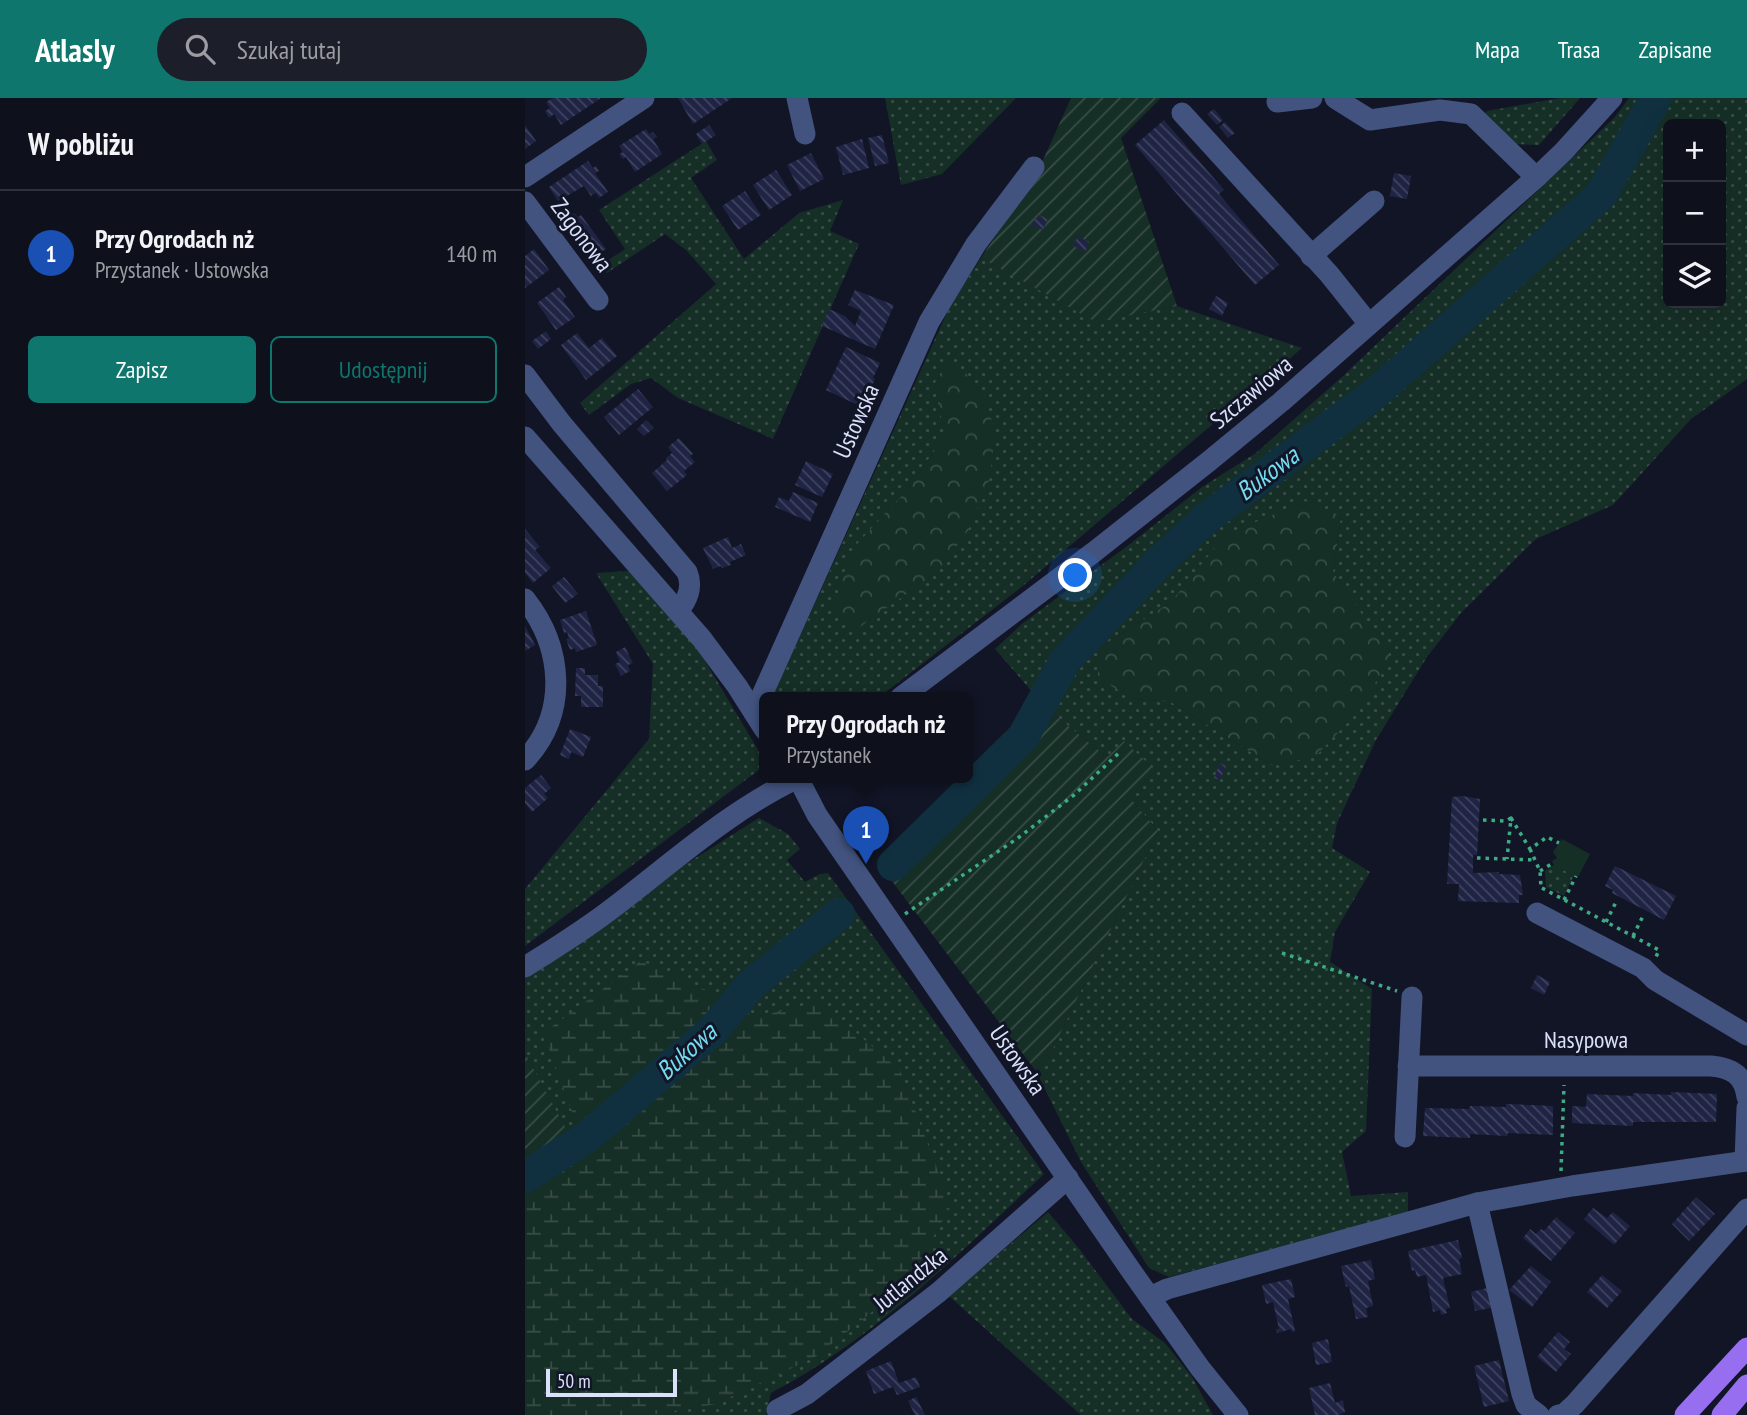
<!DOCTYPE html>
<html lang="pl">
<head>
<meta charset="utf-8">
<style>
	:root { --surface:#0e101c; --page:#1c1e29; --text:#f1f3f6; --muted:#9b9da3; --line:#2e303b; --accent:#0f766e }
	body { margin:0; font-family:"PT Sans Narrow",sans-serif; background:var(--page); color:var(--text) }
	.controls { position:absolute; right:21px; top:21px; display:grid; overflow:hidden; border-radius:10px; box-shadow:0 7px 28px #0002 }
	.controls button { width:63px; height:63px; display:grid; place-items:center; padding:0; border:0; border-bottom:2px solid var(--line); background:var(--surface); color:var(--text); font:35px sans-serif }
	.scale { position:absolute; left:21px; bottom:18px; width:131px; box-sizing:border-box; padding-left:7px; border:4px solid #dbe1fb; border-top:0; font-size:19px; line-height:24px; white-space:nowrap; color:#dbe1fb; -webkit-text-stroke:5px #121526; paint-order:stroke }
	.you { position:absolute; left:551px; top:478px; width:24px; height:24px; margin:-18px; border:5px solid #fff; border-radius:50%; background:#1a73e8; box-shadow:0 0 0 10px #1a73e833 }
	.badge { display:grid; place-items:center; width:46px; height:46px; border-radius:50%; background:var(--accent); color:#fff; font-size:23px; font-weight:700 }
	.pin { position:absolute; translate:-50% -58px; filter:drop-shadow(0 2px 4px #0008) }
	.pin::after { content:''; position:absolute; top:37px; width:24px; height:21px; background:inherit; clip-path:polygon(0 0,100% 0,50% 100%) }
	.popup { position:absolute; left:234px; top:594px; width:214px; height:91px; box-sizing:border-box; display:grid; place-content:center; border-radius:10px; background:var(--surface); filter:drop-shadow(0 2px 5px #0005); font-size:23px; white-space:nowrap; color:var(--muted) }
	.popup b { font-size:26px; color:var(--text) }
	.popup::after { content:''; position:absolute; left:50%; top:100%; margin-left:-14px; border:14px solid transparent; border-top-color:var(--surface) }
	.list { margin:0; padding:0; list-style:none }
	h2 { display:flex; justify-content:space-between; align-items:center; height:91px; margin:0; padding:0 28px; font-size:30px }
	h2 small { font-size:23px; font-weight:400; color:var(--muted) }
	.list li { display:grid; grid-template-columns:46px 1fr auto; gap:21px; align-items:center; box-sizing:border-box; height:126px; padding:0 28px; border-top:2px solid var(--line) }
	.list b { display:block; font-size:26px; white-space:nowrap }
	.list p { margin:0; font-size:23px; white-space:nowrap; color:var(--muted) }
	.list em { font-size:23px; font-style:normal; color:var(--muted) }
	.actions { display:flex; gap:14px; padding:21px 28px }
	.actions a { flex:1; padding:16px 0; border:2px solid var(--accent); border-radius:10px; text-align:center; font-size:24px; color:var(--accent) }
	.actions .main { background:var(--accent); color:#fff }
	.icon { flex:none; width:38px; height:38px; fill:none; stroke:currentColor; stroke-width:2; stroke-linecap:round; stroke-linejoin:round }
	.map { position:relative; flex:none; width:1222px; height:1317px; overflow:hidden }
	header { display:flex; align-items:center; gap:42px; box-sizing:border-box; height:98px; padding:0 35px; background:var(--accent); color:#fff }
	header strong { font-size:33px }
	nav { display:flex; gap:38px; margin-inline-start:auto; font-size:24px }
	.search { width:490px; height:63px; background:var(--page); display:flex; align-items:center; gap:18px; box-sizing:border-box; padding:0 24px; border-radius:38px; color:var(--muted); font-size:26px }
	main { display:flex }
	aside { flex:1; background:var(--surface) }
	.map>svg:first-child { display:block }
	.grass { fill:url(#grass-dots); fill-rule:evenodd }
	.forest { fill:url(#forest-crowns) }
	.wetland { fill:url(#wetland-marsh) }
	.park { fill:#162f26 }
	.garden { fill:url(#garden-furrows) }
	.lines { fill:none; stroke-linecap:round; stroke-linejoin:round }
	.river { stroke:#103040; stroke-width:32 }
	.building { fill:url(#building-back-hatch) }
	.path { stroke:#3dac84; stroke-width:3.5; stroke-dasharray:3.5 5; stroke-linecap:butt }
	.minor { stroke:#42537f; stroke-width:21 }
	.major { stroke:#976eef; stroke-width:21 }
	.labels { text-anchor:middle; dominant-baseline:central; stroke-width:6; stroke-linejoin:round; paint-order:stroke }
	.street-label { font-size:24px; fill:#dbe1fb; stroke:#121526 }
	.water-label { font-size:26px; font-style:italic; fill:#74dcf0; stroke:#121526 }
</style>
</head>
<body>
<header>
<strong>Atlasly</strong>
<div class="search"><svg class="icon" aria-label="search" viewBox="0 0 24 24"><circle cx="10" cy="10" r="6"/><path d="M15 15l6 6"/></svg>Szukaj tutaj</div>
<nav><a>Mapa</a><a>Trasa</a><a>Zapisane</a></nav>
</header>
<main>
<aside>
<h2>W pobliżu<small></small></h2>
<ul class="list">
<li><span class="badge" style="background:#1a4fb4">1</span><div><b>Przy Ogrodach nż</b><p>Przystanek · Ustowska</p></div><em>140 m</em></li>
</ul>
<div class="actions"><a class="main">Zapisz</a><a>Udostępnij</a></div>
</aside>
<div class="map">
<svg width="1222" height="1317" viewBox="0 0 1222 1317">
	<defs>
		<pattern id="grass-dots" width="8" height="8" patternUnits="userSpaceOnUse" patternTransform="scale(1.75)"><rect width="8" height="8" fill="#162f26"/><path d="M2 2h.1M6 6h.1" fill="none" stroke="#374d46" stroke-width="1.8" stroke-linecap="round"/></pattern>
		<pattern id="forest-crowns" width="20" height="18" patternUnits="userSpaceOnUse" patternTransform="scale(1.75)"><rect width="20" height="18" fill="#162f26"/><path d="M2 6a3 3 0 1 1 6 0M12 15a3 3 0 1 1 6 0" fill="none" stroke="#374d46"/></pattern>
		<pattern id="wetland-marsh" width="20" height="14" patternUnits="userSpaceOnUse" patternTransform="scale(1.75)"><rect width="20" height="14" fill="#162f26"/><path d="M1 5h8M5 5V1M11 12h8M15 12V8" fill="none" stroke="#374d46"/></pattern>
		<pattern id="garden-furrows" width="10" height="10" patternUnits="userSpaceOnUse" patternTransform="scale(1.75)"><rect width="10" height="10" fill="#162f26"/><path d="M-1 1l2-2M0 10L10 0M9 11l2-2" fill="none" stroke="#374d46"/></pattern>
		<pattern id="building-back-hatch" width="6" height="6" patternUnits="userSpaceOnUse" patternTransform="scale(1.75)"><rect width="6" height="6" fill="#202444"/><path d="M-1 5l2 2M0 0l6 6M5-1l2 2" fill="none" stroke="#404460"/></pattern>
	</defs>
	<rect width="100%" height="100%" fill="#121526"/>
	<g class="grass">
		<path d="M360,0h131l-74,76 -41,11z"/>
		<path d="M1035,0h20l-41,47 -26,-1 -29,-30 3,-3z"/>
		<path d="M1104,0h118v281l-56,40 -78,86 -77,34 -75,74 -34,44 -51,83 -39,83 -5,25 38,24 -35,60 -5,30 42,27 -6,142 -24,21 9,44 57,-4v20l-239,65 -20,-9 -68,-106 -45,-91 12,-12 110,-228 -27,-32 -7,-58 -17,16 -60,-48 -52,-60 28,-26 107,-79 72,-57 54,-34 87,-77 272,-259zM1143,26h53v179h-53zM816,418l-8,56 23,36 -83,158 -102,-64 -38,-3 -34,-51 72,-46z"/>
		<path d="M181,43l11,19 -26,18 53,81 55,-46 44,-13 -13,31 29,13 -86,195 -95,-41 -27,-20 -20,6 -42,31 -9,-12 136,-119 -29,-33 -22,-17 -58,39 -6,-8 24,-16 -26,-39z"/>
		<path d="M456,160l115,63 81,-15 125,42 -278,237 -146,113h-106l179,-394zM420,338l-112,176 74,-122z"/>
		<path d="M105,473l65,73 69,116v6l-239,180v-57l124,-150 4,-75 -57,-91z"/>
		<path d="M234,720l29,16 12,15 -13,11 18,22 15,-8 8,-1 216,301c-87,81 -167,163 -273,219l-5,22h-241v-249l45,-28 -45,-85v-79l145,-100z"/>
		<path d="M1029,767l20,10 -10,21 -18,-9 -1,-16z"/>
		<path d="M523,1114l29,34 55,73 33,24 27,34 21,38h-132l-132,-119z"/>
	</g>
	<g class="forest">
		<path d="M427,262l29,28 14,43 -5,47 -21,51 -30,42 -82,58 -24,-16 9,-36 15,-33 50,-54 38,-54 -11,-52z"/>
		<path d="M780,403l36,15 -8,56 57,83 -26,50 -48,51 -43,10 -102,-64 -38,-3 -35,-21 1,-30 72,-46 54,-67z"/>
	</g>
	<path class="wetland" d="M116,863l38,15 76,41 65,-15 80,68 51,136 -45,79 -91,72 -99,47 -66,11h-125v-221l64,-36 -46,-125z"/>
	<path class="park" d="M1037,741l28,15 -12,23 -24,-11 -2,-5 5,-3 -4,-6z"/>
	<g class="garden">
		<path d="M546,0h90l-40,40 56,168 -81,16 -115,-64 57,-87z"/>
		<path d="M522,611l60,48 17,-16 29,27 -22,31 27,32 -110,228 -12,12 -148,-195 139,-135z"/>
		<path d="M0,955l46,85 -46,28z"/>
	</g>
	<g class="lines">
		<g class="river">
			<path d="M368,767l130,-128 42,-76 95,-100 48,-44 170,-126 223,-196 55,-97"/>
			<path d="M0,1079l62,-40 125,-106 41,-48 86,-69"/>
		</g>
	</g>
	<g class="building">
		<path d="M28,0h48l-40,27 -7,-11 -5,4 -4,-7 5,-3 -4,-6z"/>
		<path d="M153,0h54l-39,26z"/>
		<path d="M689,11l9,11 -6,5 -10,-11z"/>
		<path d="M639,22l60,70 -5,4 60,71 -24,20 -120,-140z"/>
		<path d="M700,24l10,11 -7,5 -9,-11z"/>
		<path d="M0,27l11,16 -11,8z"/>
		<path d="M184,27l7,10 -14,9 -6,-10z"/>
		<path d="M121,31l3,5 4,-2 4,5 -4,2 9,15 -27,18 -9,-15 -3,2 -4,-5 4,-2 -4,-6z"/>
		<path d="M357,37l7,28 -14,3 -7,-28z"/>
		<path d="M337,41l7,29 -26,7 -7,-28z"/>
		<path d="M286,55l13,26 -24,12 -13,-26z"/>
		<path d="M63,63l5,7 3,-2 3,5 -4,2 13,19 -9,6 -3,-5 -5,3 -7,-10 -26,15 -9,-14z"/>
		<path d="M251,72l16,25 -23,15 -16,-25z"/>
		<path d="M869,75l17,3 -4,23 -17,-3z"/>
		<path d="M220,93l16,24 -23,15 -16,-24z"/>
		<path d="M49,115l4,4 3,-2 25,34 -11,7 -27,-39z"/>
		<path d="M514,117l9,4 -5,11 -12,-5z"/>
		<path d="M553,138l11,6 -4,10 -12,-6z"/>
		<path d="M9,151l15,21 -24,18v-32z"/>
		<path d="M34,189l7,10 -3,3 12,17 -19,13 -19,-27z"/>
		<path d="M330,192l39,15 -19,44 -53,-23 7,-17 16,7 10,10 6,-15 -13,-6z"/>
		<path d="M691,198l12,7 -6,13 -13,-7z"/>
		<path d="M21,233l5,8 -13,10 -6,-8z"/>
		<path d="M52,235l12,15 13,-10 15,18 -31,24 -25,-35z"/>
		<path d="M321,249l34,16 -7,15 2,1 -13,28 -36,-17z"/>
		<path d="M113,291l15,18 -34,28 -15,-18z"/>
		<path d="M121,322l8,8 -10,8 -7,-7z"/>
		<path d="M154,340l14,16 -3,2 5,6 -11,9 3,4 -20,16 -15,-18 15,-13 -1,-2 6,-5 -4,-6z"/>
		<path d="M281,363l27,13 -11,23 -27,-12z"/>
		<path d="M268,394l25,11 -8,19 -35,-15 4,-10 10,4z"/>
		<path d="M0,431l15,18 -5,3 16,18 -18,15 -8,-10z"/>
		<path d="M203,439l4,11 9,-4 5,11 -16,7 1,3 -9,3 -1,-2 -8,3 -10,-21z"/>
		<path d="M39,479l14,17 -13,9 -13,-17z"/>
		<path d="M61,513l11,34 -21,7 -1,-4 -5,2 -4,-11 3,-1 -2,-6 -3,1 -4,-13z"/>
		<path d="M0,528l10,19 -10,6z"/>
		<path d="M100,549l8,16 -5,2 2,6 -9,5 -6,-12 5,-2 -4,-10z"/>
		<path d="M51,570h9v7h13v11h5v21h-22v-11h-6z"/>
		<path d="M45,631l21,8 -8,20 -12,-5 -2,7 -9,-4z"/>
		<path d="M695,665l6,3 -6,14 -6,-2z"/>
		<path d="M16,677l10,13 -7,6 4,4 -16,14 -7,-9v-15z"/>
		<path d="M335,680h18l-11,10z"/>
		<path d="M937,698l18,3 -3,56h-4v18l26,-1 -1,2 22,1 3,20h-4v8l-61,-2 1,-17h-12l5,-87z"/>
		<path d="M1090,768l61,30 -12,24 -52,-27 1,-3 -8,-4z"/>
		<path d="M1012,877l13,7 -6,13 -13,-7z"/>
		<path d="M1146,994l46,2 -1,28h-83v4l-61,-3v-17l14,1 1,-13 46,2v-3l38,2z"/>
		<path d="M981,1006l47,2v29l-45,-2 -1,3 -37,-2v4l-47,-2 2,-28 44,1 1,-3 36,1z"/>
		<path d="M1171,1099l19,17 -26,27 -17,-17z"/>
		<path d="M1068,1110l14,10 6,-6 17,14 -16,19 -30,-26z"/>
		<path d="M1031,1119l19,16 -24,28 -28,-23 7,-9 6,5 5,-5 3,2z"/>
		<path d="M933,1142l4,18 -3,1 3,15 -19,4 7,30 -4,1 1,4 -6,2 -1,-5 -7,2 -7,-37 -9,2 -2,-7 -3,1 -4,-20z"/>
		<path d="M846,1162l4,19 -7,2 5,25 -7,2 2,9 -12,2 -7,-33 -3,1 -5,-21z"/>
		<path d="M1006,1168l20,16 -19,25 -23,-17z"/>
		<path d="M1077,1177l20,16 -15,17 -20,-16z"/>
		<path d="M766,1181l4,18 -7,2 7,32 -3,1 -1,-3 -14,4 -1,-4h3l-6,-27 -7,2 -4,-19z"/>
		<path d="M962,1190l4,20 -16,3 -4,-19z"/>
		<path d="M1033,1234l12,10 -6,7 7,5 -15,18 -19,-15z"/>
		<path d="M803,1241l4,23 -16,3 -4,-22z"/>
		<path d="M974,1262l10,41 -25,6 -10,-41z"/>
		<path d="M366,1263l8,22 17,-6 4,10 -23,8 -4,-8 -19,7 -8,-23z"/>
		<path d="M805,1285l5,20 8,-3 2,12 -7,3h-23l-6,-27z"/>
		<path d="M391,1299l9,18h-10l-7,-14z"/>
	</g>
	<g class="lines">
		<g class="path">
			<path d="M986,720l19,31 17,-12 12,6"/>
			<path d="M958,722l23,1 5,-3 -4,41"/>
			<path d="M1005,751l10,22 1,16"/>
			<path d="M952,760l59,2"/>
			<path d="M1015,773l13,-8"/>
			<path d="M1017,790l117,62 -3,7"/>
			<path d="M1039,802l12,-24"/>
			<path d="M380,816l113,-76 56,-43 46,-43"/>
			<path d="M1081,824l11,-22"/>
			<path d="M1108,838l11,-22"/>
			<path d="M757,855l115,38"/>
			<path d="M1036,1073l3,-86"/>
		</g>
		<g class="minor">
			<path d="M272,0l8,36"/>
			<path d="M810,0l35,22 70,-10 31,4 65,63"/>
			<path d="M752,4l35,-4"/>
			<path d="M657,15l147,161 40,50"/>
			<path d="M0,79l119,-79"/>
			<path d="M0,104l73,98"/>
			<path d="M786,158l63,-55"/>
			<path d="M0,277l37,49 125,148c6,14 1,28 -9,39"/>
			<path d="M0,339l177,202 35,47 28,44"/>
			<path d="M0,501c38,48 44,114 0,161"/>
			<path d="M375,600l194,-146 114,-90 73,-60 258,-227 25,-24 48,-53"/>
			<path d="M229,615l175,-391 47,-78 58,-77"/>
			<path d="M273,680l19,37 315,457 68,96 38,47"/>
			<path d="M1012,815l106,55 12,12 92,55"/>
			<path d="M0,869c30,-19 61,-38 89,-60 59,-45 116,-97 184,-129"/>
			<path d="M883,968h303c21,2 33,9 36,31"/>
			<path d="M880,1039l7,-140"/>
			<path d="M1220,1063l2,-53"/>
			<path d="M952,1105l45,191 4,11 13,10"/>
			<path d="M625,1199l17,-8 310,-86 95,-17 175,-25"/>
			<path d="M252,1312l30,-16 132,-102 129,-114"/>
			<path d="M1033,1317l6,-1 11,-10 172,-195"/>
		</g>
		<g class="major">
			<path d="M1160,1317l62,-67"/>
			<path d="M1197,1317l25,-30"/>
		</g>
	</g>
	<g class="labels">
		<g class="street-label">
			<text transform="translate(57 137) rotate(53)">Zagonowa</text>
			<text transform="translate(726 294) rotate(-40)">Szczawiowa</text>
			<text transform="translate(331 323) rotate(-66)">Ustowska</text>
			<text x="1061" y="941">Nasypowa</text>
			<text transform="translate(493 962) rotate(55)">Ustowska</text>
			<text transform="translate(385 1181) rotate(-39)">Jutlandzka</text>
		</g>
		<g class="water-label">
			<text transform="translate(742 375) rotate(-37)">Bukowa</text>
			<text transform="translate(161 953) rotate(-42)">Bukowa</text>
		</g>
	</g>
</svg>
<div class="controls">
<button>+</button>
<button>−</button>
<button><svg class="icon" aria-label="layers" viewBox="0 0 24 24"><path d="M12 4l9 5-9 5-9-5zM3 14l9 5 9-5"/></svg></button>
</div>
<div class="scale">50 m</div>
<div class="you"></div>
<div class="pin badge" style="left:341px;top:766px;background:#1a4fb4">1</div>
<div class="popup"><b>Przy Ogrodach nż</b>Przystanek</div>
</div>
</main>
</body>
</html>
